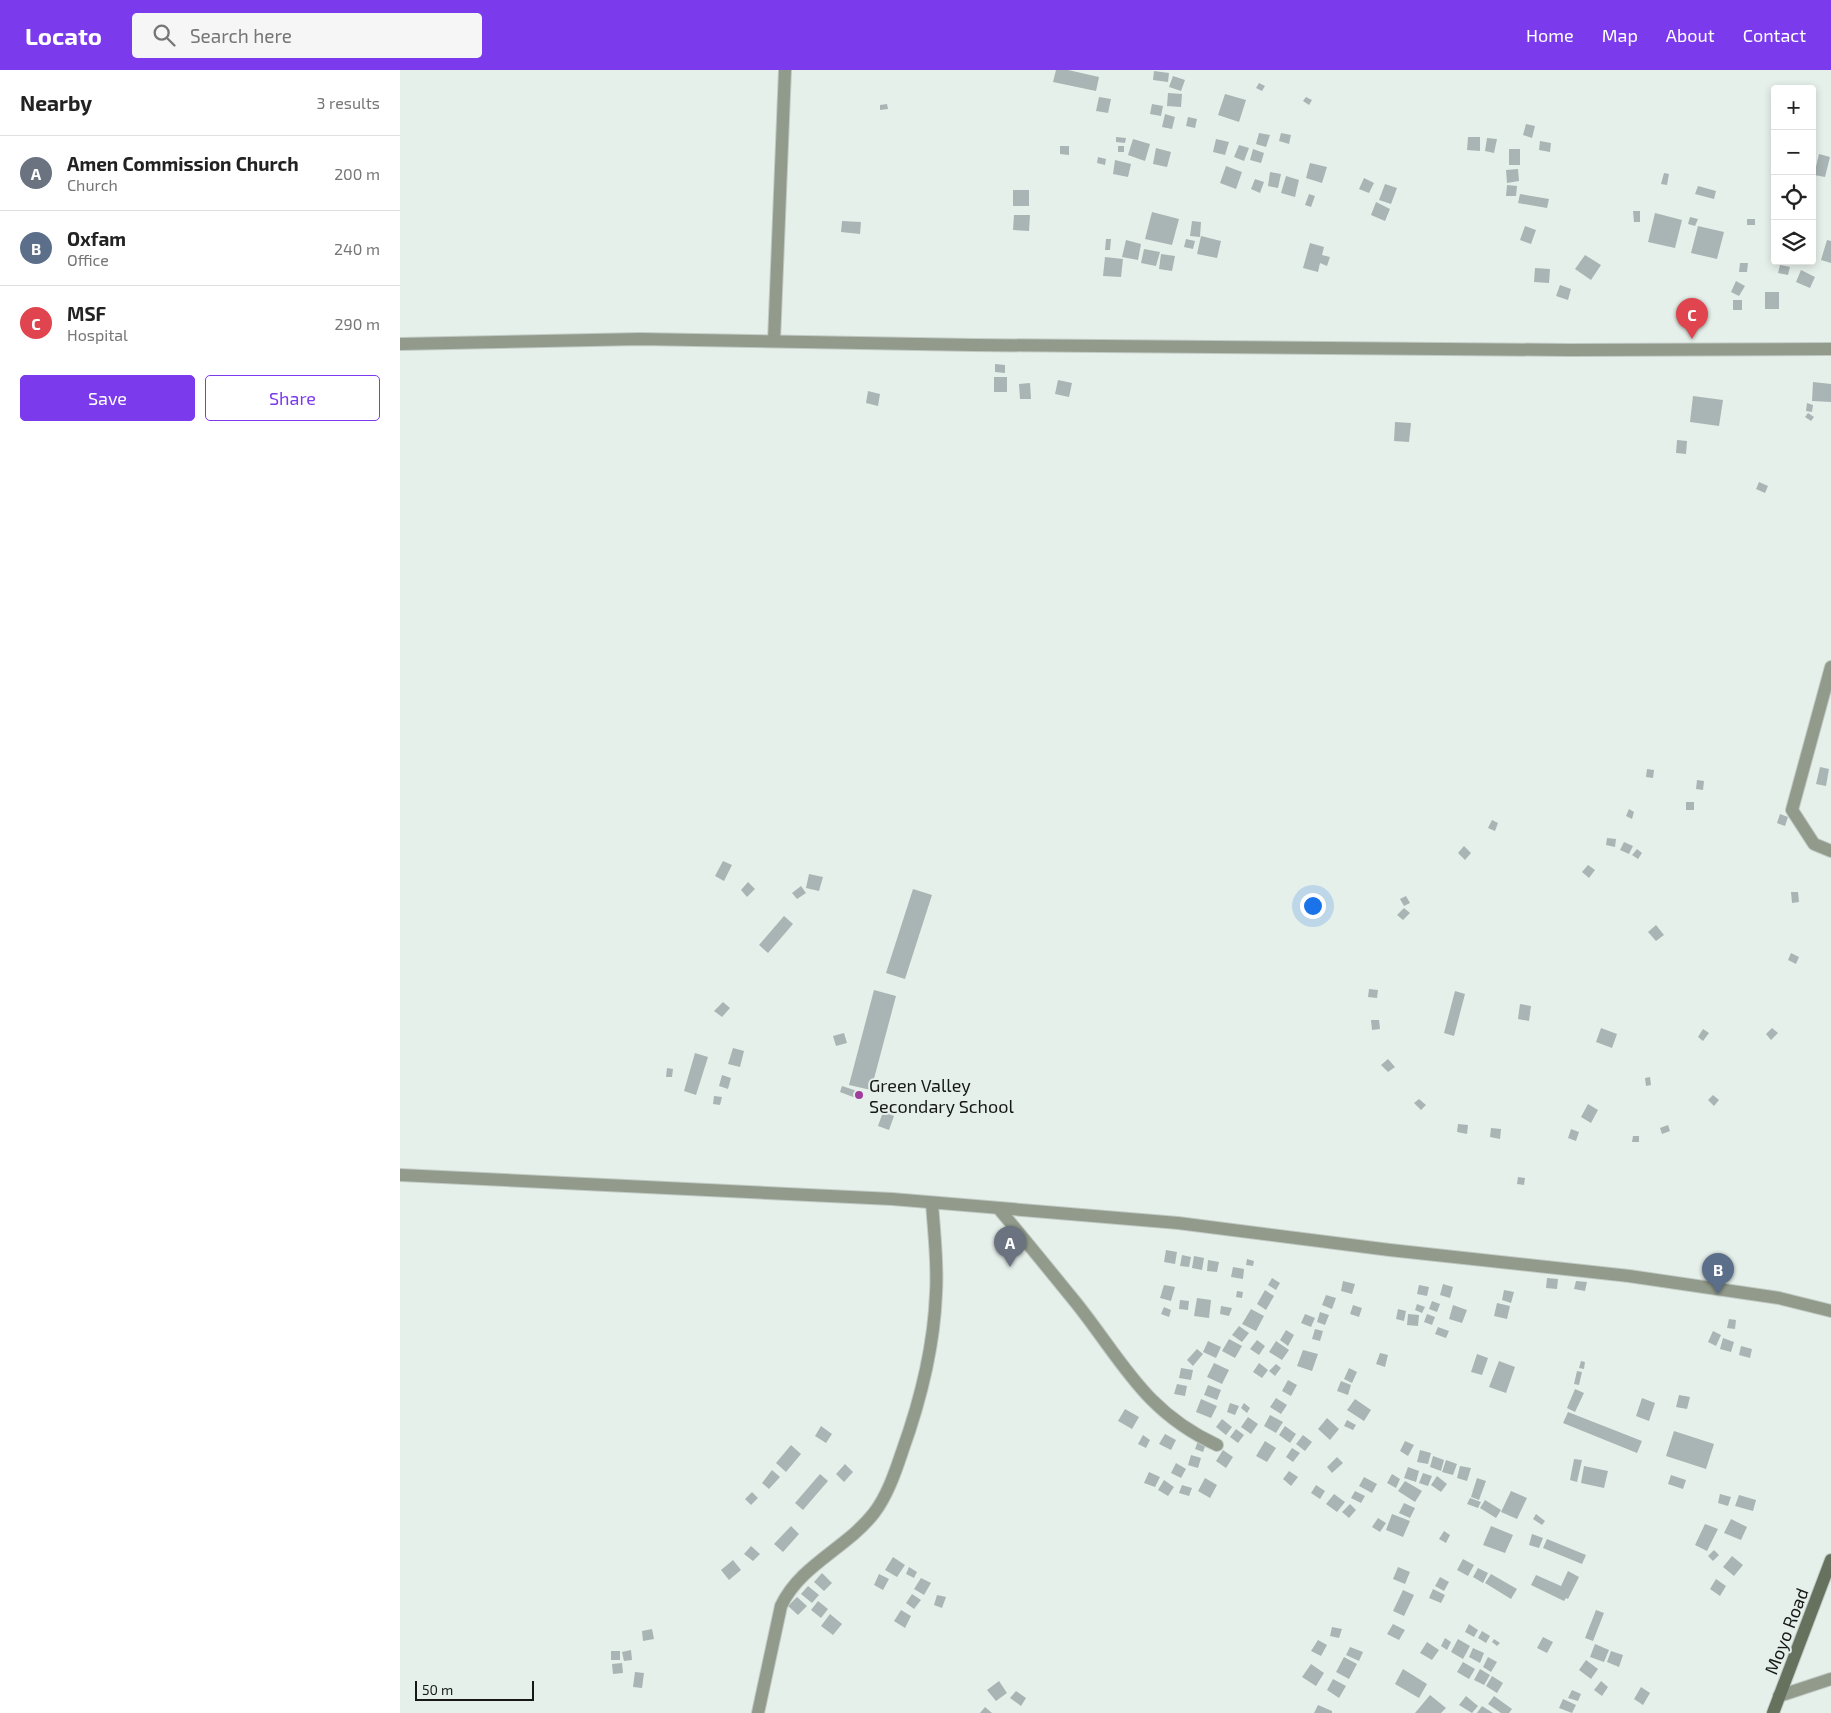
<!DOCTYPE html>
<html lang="en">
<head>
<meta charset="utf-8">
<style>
	:root { --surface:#fff; --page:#f6f6f6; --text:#222; --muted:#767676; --line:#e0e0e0; --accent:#7c3aed }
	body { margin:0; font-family:"Exo 2",sans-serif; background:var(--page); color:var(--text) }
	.controls { position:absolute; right:15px; top:15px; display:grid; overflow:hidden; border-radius:5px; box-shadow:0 2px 8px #0003 }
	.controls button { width:45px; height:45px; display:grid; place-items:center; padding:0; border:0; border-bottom:1px solid var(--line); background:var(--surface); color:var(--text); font:25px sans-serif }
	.scale { position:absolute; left:15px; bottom:12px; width:119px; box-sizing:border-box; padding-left:5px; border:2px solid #161918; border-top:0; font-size:14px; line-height:18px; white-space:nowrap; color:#161918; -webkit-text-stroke:4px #e6f0ea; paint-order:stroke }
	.you { position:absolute; left:912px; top:835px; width:18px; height:18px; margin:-12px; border:4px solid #fff; border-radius:50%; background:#1a73e8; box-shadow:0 0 0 8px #1a73e833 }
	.badge { display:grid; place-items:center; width:32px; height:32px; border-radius:50%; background:var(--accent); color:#fff; font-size:16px; font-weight:700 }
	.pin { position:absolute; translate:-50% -41px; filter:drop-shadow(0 1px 2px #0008) }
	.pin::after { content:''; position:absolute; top:26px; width:18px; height:15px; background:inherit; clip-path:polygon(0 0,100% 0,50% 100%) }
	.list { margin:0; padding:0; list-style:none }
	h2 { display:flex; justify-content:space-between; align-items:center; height:65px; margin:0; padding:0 20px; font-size:21px }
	h2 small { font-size:16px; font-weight:400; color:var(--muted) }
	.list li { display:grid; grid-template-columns:32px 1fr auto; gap:15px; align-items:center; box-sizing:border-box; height:75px; padding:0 20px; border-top:1px solid var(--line) }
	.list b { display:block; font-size:19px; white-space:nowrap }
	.list p { margin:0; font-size:16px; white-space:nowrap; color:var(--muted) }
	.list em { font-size:16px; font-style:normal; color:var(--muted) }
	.actions { display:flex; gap:10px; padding:15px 20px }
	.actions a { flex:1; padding:11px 0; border:1px solid var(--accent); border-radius:5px; text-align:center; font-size:18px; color:var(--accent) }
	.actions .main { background:var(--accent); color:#fff }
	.icon { flex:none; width:28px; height:28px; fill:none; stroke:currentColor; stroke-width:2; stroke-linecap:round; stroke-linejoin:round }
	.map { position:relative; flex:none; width:1431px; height:1643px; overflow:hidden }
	header { display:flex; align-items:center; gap:30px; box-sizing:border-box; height:70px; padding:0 25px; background:var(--accent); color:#fff }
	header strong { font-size:24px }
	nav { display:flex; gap:28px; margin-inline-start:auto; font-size:18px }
	.search { width:350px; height:45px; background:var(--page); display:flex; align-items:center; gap:12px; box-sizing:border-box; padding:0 18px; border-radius:5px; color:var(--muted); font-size:19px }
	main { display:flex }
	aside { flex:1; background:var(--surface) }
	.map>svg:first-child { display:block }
	.building { fill:#a9b4b4 }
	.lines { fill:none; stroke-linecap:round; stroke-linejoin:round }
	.minor-casing { stroke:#c1c9c4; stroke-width:14 }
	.tertiary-casing { stroke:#c1c9c4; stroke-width:14 }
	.secondary-casing { stroke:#c1c9c4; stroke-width:14 }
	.minor { stroke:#919a8b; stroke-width:12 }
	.tertiary { stroke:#919a8b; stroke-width:12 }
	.secondary { stroke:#66725d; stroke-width:12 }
	.poi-dot { fill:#a23b9e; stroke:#e6f0ea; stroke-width:2 }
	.labels { text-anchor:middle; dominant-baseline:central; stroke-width:4; stroke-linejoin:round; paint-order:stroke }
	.poi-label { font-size:18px; fill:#161918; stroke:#e6f0ea; text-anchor:start }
	.street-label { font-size:18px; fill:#161918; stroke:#e6f0ea }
</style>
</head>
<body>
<header>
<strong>Locato</strong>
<div class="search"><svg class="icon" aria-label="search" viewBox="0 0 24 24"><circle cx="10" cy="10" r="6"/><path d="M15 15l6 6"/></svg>Search here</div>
<nav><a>Home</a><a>Map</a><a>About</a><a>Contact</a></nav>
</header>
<main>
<aside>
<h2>Nearby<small>3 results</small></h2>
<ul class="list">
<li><span class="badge" style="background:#6b7280">A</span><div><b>Amen Commission Church</b><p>Church</p></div><em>200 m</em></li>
<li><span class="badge" style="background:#5c6f8a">B</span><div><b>Oxfam</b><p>Office</p></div><em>240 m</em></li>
<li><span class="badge" style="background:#e0444e">C</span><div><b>MSF</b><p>Hospital</p></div><em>290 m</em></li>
</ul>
<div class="actions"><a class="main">Save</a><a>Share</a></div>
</aside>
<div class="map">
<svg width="1431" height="1643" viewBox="0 0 1431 1643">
	<rect width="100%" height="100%" fill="#e6f0ea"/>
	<g class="building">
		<path d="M656,0h12l31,7 -3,14 -43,-9z"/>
		<path d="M754,1l15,2 -1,9 -15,-2z"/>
		<path d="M773,6l12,4 -4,11 -12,-4z"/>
		<path d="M859,13l6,3 -3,5 -6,-3z"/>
		<path d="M768,23l14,1 -1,13 -14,-1z"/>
		<path d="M825,24l21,6 -7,22 -21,-7z"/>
		<path d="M699,27l12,2 -3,14 -12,-2z"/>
		<path d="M906,27l6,3 -3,5 -6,-4z"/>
		<path d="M487,34l1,5 -8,1v-5z"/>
		<path d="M752,34l11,2 -2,10 -11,-2z"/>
		<path d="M765,44l10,3 -3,12 -10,-2z"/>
		<path d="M788,47l9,2 -2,9 -9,-2z"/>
		<path d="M1126,54l9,2 -3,12 -9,-3z"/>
		<path d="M859,63l11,2 -4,12 -10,-3z"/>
		<path d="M881,63l10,2 -2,9 -10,-3z"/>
		<path d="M716,67l10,1 -1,5 -9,-1z"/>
		<path d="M1068,67h12v14l-13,-1z"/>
		<path d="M1087,68l10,1 -3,14 -9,-2z"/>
		<path d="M733,69l17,5 -5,17 -17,-6z"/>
		<path d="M816,69l13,3 -4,13 -12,-3z"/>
		<path d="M1140,71l11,2 -1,9 -11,-2z"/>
		<path d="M839,75l10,3 -5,13 -10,-4z"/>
		<path d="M660,76h9v9l-9,-1z"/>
		<rect x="718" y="76" width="6" height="6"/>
		<path d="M756,78l15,4 -4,15 -14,-3z"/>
		<path d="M853,79l11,4 -3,10 -11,-3z"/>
		<rect x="1109" y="79" width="11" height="16"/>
		<path d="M1419,84l11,3 -5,20 -11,-2z"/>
		<path d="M698,87l8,2 -1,6 -8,-2z"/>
		<path d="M715,90l16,4 -3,13 -15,-3z"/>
		<path d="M910,93l17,4 -5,16 -16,-5z"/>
		<path d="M826,96l16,6 -6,17 -16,-6z"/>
		<path d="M1118,99l1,12 -12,2 -1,-13z"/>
		<path d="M870,102l11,2 -3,14 -10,-2z"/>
		<path d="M1264,103l5,1 -2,11 -6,-1z"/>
		<path d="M886,106l13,4 -4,17 -14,-4z"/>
		<path d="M964,108l10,5 -5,10 -10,-4z"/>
		<path d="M855,109l9,3 -4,11 -9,-4z"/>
		<path d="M985,114l12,4 -6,16 -12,-4z"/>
		<path d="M1107,115l10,1 -1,10h-10z"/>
		<path d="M1298,116l18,5 -2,8 -19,-5z"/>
		<rect x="613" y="120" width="16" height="16"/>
		<path d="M909,124l6,2 -4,11 -6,-2z"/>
		<path d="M1120,124l29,5 -2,9 -29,-5z"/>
		<path d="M976,132l14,7 -5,12 -14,-6z"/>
		<path d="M1233,141h7v11h-6z"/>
		<path d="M752,142l27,7 -7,26 -27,-6z"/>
		<path d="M1255,143l27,7 -7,28 -27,-6z"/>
		<path d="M614,145h16l-1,16 -16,-1z"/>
		<path d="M1290,147l8,2 -3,7 -7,-2z"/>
		<rect x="1347" y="149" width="8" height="6"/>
		<path d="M442,151l19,1 -1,12 -19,-2z"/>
		<path d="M792,151l9,1 -1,15 -10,-1z"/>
		<path d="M1125,156l11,4 -5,14 -11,-4z"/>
		<path d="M1298,156l26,6 -7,27 -26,-6z"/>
		<path d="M801,166l20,5 -4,17 -20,-4z"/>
		<path d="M706,169h5l-1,11h-5z"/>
		<path d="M786,169l9,2 -2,8 -9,-2z"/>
		<path d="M726,170l15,4 -3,16 -16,-3z"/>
		<path d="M1427,170l4,1v22l-10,-3z"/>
		<path d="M910,173l14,4 -2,8 8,2 -3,9 -7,-3 -2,9 -15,-4z"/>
		<path d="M744,179l16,3 -4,14 -15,-3z"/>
		<path d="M761,184l14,2 -3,15 -13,-2z"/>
		<path d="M1185,185l16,10 -10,15 -16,-11z"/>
		<path d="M705,187l18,2 -2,18 -18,-1z"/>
		<path d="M1340,193h8l-1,9h-8z"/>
		<path d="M1380,195l10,2 -2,8 -10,-2z"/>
		<path d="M1135,198l15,1 -1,14 -15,-1z"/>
		<path d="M1401,200l14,7 -5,11 -14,-6z"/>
		<path d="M1336,211l9,5 -6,10 -8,-4z"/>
		<path d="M1160,215l11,4 -3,11 -12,-4z"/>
		<rect x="1365" y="222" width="14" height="17"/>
		<rect x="1333" y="230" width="9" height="10"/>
		<path d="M595,294l10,1v8l-10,-1z"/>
		<rect x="594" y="307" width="13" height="15"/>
		<path d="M658,310l14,3 -3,14 -14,-3z"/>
		<path d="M1413,312l18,2v18l-19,-1z"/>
		<path d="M630,313l1,16h-11l-1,-15z"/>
		<path d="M468,321l12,3 -2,12 -12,-3z"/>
		<path d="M1293,326l30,4 -4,26 -29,-4z"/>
		<path d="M1407,333l6,2 -1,7 -6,-1z"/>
		<path d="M1408,343l6,4 -3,4 -6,-4z"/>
		<path d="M995,352l16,1 -2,19 -15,-1z"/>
		<path d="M1277,370l10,1 -1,13 -10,-1z"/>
		<path d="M1359,412l9,4 -3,7 -9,-4z"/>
		<path d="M1420,697l9,2 -3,17 -10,-2z"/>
		<path d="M1247,699l7,1 -1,8 -7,-1z"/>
		<path d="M1297,710l7,1 -1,9 -7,-1z"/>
		<rect x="1286" y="732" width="8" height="8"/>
		<path d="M1229,739l5,3 -2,7 -6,-3z"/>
		<path d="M1380,744l8,3 -3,9 -8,-3z"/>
		<path d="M1092,750l6,3 -3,8 -7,-3z"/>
		<path d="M1207,768l9,1 -1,8 -9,-2z"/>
		<path d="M1224,772l9,4 -4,8 -9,-4z"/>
		<path d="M1064,776l7,7 -6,7 -7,-7z"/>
		<path d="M1237,779l5,4 -4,6 -6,-4z"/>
		<path d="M323,791l9,4 -8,16 -9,-5z"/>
		<path d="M1188,795l7,5 -6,8 -7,-6z"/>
		<path d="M409,804l14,3 -4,14 -13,-3z"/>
		<path d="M348,812l7,7 -8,8 -6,-7z"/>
		<path d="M401,816l5,7 -9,6 -5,-6z"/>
		<path d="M513,819l19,6 -27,84 -19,-6z"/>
		<path d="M1391,822h7l1,10 -7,1z"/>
		<path d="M1006,826l4,7 -6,3 -4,-7z"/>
		<path d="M1004,838l6,5 -7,7 -6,-5z"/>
		<path d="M384,846l9,8 -25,29 -9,-8z"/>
		<path d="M1256,855l8,10 -8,6 -8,-9z"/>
		<path d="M1391,883l8,4 -3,7 -8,-4z"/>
		<path d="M969,919l9,1 -1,8 -9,-1z"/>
		<path d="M474,920l22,6 -25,94 -22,-5z"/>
		<path d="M1055,921l10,3 -11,42 -10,-3z"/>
		<path d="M323,932l7,6 -8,9 -8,-6z"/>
		<path d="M1120,934l11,2 -2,15 -11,-2z"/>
		<path d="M971,950h8l1,9 -8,1z"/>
		<path d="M1201,958l16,6 -5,14 -16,-6z"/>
		<path d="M1372,958l6,5 -7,7 -5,-6z"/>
		<path d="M1303,959l6,4 -6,8 -5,-4z"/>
		<path d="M444,963l3,10 -11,3 -3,-10z"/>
		<path d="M333,978l11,3 -4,16 -12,-3z"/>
		<path d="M295,983l13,4 -12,38 -12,-4z"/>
		<path d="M988,989l7,8 -7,5 -7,-7z"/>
		<path d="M267,998l6,1 -1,8h-6z"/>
		<path d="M322,1005l9,3 -3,11 -9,-3z"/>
		<path d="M1250,1007l1,8 -5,1 -1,-8z"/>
		<path d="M442,1016l21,7 -2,7 -21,-8z"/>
		<path d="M1313,1025l6,5 -5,6 -6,-6z"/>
		<path d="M314,1026l8,1 -2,8 -7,-1z"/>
		<path d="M1019,1029l7,6 -5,5 -7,-7z"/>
		<path d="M1188,1034l10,6 -7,13 -10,-6z"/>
		<path d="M483,1042l11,4 -5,14 -11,-4z"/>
		<path d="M1058,1054l10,1 -1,9 -10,-2z"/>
		<path d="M1268,1055l2,6 -8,3 -2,-6z"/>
		<path d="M1091,1058l10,1 -1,10 -10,-2z"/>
		<path d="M1171,1059l8,3 -3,9 -8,-3z"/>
		<path d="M1233,1066h6v6h-7z"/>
		<path d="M1118,1107l7,1 -1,7 -7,-1z"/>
		<path d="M766,1180l11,2 -2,12 -11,-2z"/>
		<path d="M782,1185l9,2 -2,10 -9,-1z"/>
		<path d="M794,1186l10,2 -2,12 -10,-2z"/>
		<path d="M847,1189l7,2 -1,5 -7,-1z"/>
		<path d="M808,1190l11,2 -2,10 -10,-1z"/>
		<path d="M833,1197l11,2 -1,10 -12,-2z"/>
		<path d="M872,1208l8,5 -4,7 -8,-5z"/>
		<path d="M1147,1208l11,1 -1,10 -11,-1z"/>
		<path d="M943,1211l12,3 -3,10 -11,-3z"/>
		<path d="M1176,1211l11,1 -2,9 -11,-2z"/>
		<path d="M1043,1214l10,3 -3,11 -10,-3z"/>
		<path d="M764,1215l11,2 -4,14 -11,-3z"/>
		<path d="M1019,1215l10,2 -2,9 -10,-2z"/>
		<path d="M865,1220l9,6 -8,14 -9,-6z"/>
		<path d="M1104,1220l10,2 -3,11 -9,-3z"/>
		<path d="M837,1221l6,1 -1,6 -6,-1z"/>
		<path d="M926,1225l10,3 -4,11 -10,-4z"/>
		<path d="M797,1228l14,2 -2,18 -15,-2z"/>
		<path d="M780,1230l9,1 -1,9 -9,-1z"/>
		<path d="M1032,1231l8,3 -3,8 -8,-3z"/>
		<path d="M1097,1233l13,3 -3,13 -13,-3z"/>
		<path d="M1017,1234l8,3 -3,6 -7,-3z"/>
		<path d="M953,1235l9,3 -3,9 -9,-3z"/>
		<path d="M1053,1235l14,5 -5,13 -13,-4z"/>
		<path d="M821,1236l11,2 -3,8 -9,-2z"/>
		<path d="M764,1237l7,3 -2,7 -8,-3z"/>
		<path d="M851,1239l13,7 -8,15 -14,-7z"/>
		<path d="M998,1239l8,2 -2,10 -8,-2z"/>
		<path d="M920,1242l9,3 -4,10 -8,-3z"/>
		<path d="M905,1244l10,4 -4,9 -10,-4z"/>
		<path d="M1008,1244l11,1 -1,11 -11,-1z"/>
		<path d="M1027,1244l8,3 -3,8 -8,-3z"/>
		<path d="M1329,1249l7,1 -1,9 -8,-1z"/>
		<path d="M839,1256l10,7 -7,9 -10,-7z"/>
		<path d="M1038,1257l11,4 -3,7 -11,-4z"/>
		<path d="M915,1259l8,2 -3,10 -8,-2z"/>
		<path d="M886,1260l8,5 -6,11 -8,-6z"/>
		<path d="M1313,1261l8,4 -5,11 -8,-4z"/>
		<path d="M1323,1268l11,4 -3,10 -11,-3z"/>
		<path d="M829,1269l13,7 -7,12 -13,-7z"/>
		<path d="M857,1270l8,6 -6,9 -9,-6z"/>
		<path d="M808,1271l13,6 -5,11 -13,-6z"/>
		<path d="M876,1271l13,9 -7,10 -13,-8z"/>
		<path d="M1341,1276l11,3 -2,9 -11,-3z"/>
		<path d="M797,1279l6,5 -10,12 -6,-6z"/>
		<path d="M903,1280l15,4 -6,17 -15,-5z"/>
		<path d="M980,1283l8,2 -3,12 -9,-3z"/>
		<path d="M1077,1284l11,4 -6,17 -11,-3z"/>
		<path d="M1099,1291l16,6 -9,26 -17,-6z"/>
		<path d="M1181,1291l4,1 -1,7 -5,-1z"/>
		<path d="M814,1293l15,7 -7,14 -15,-7z"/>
		<path d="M859,1293l9,7 -6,8 -9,-6z"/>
		<path d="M876,1294l5,4 -6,8 -6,-5z"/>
		<path d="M781,1298l12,2 -2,10 -12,-2z"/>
		<path d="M949,1298l8,4 -5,11 -8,-4z"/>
		<path d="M1177,1301l5,1 -3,13 -5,-1z"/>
		<path d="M888,1310l9,5 -6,11 -9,-5z"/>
		<path d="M941,1311l10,4 -3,10 -11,-4z"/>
		<path d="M777,1314l10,2 -2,10 -11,-2z"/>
		<path d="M808,1315l13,5 -4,10 -13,-5z"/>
		<path d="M1175,1319l9,4 -9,19 -8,-4z"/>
		<path d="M1279,1325l11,2 -3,12 -11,-2z"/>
		<path d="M876,1328l11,7 -6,9 -11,-7z"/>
		<path d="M1242,1328l13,5 -6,18 -13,-5z"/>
		<path d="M801,1329l16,7 -6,12 -15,-6z"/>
		<path d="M955,1329l16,11 -7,11 -17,-11z"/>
		<path d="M830,1333l9,3 -4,9 -8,-3z"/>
		<path d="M844,1333l6,5 -3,5 -6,-5z"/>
		<path d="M725,1339l14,8 -7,12 -14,-8z"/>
		<path d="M1168,1342l74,29 -5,12 -74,-30z"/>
		<path d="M870,1345l13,7 -7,11 -12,-7z"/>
		<path d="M848,1347l10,7 -7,10 -10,-7z"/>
		<path d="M927,1348l12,11 -9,11 -12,-11z"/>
		<path d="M822,1349l10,8 -6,8 -10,-8z"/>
		<path d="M947,1350l9,5 -3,5 -9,-4z"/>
		<path d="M421,1356l11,8 -6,9 -11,-7z"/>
		<path d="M885,1356l11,8 -6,9 -11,-8z"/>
		<path d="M836,1359l8,6 -6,8 -8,-6z"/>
		<path d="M1274,1361l40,13 -8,25 -40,-13z"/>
		<path d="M765,1364l11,6 -5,10 -12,-6z"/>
		<path d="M743,1365l7,5 -4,8 -8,-4z"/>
		<path d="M903,1365l9,7 -7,9 -9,-7z"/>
		<path d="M798,1371l8,3 -3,8 -8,-3z"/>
		<path d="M865,1371l11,7 -9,14 -11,-6z"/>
		<path d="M1005,1371l9,4 -6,11 -8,-5z"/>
		<path d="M391,1375l10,9 -15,18 -10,-9z"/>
		<path d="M892,1378l8,5 -7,9 -7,-5z"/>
		<path d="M823,1380l10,7 -7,11 -10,-7z"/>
		<path d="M1020,1380l11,3 -3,11 -11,-2z"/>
		<path d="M791,1385l10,3 -3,10 -10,-3z"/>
		<path d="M1033,1386l11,4 -3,11 -11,-4z"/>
		<path d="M937,1387l6,6 -11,10 -5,-6z"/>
		<path d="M1174,1389l8,1 -5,22 -7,-2z"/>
		<path d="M1046,1390l11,4 -4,11 -11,-3z"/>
		<path d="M776,1393l10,6 -5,9 -10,-5z"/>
		<path d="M445,1394l8,8 -9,10 -8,-8z"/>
		<path d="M1060,1396l11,2 -4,13 -10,-3z"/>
		<path d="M1184,1396l24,5 -4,17 -23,-5z"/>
		<path d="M1008,1397l11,4 -3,11 -12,-4z"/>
		<path d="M372,1400l8,7 -11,12 -7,-6z"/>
		<path d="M889,1401l9,6 -7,9 -8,-7z"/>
		<path d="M749,1402l11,5 -5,10 -11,-4z"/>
		<path d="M1023,1403l9,3 -4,10 -9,-3z"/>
		<path d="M420,1404l8,7 -25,29 -8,-7z"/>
		<path d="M992,1404l8,5 -4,9 -9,-5z"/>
		<path d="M1271,1405l15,5 -3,9 -15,-5z"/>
		<path d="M1037,1406l10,8 -6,8 -10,-7z"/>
		<path d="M964,1407l13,7 -5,9 -13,-7z"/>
		<path d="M805,1408l12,7 -7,13 -12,-7z"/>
		<path d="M1077,1408l9,3 -7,19 -8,-3z"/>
		<path d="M764,1410l10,7 -6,9 -10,-6z"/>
		<path d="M1005,1411l17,10 -7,11 -17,-11z"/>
		<path d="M782,1415l10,3 -3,8 -10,-3z"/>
		<path d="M916,1415l9,6 -5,8 -9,-6z"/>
		<path d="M955,1421l10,5 -4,7 -10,-5z"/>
		<path d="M1111,1421l16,7 -10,21 -16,-7z"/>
		<path d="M352,1422l6,6 -7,7 -6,-6z"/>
		<path d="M934,1424l11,8 -8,10 -11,-8z"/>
		<path d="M1320,1424l11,3 -3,9 -10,-3z"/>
		<path d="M1339,1425l17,5 -3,11 -18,-5z"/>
		<path d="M1070,1428l11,4 -3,6 -11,-4z"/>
		<path d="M1085,1430l16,10 -5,8 -16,-10z"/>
		<path d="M1004,1433l11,5 -5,10 -11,-5z"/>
		<path d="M950,1434l6,6 -7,8 -7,-6z"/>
		<path d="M992,1444l18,7 -7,16 -17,-7z"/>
		<path d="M1136,1444l9,7 -3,4 -9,-6z"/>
		<path d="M978,1448l8,5 -6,9 -8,-5z"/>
		<path d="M1331,1449l16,8 -6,13 -17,-7z"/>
		<path d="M1305,1454l13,5 -11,22 -12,-6z"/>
		<path d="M391,1456l8,8 -16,18 -9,-8z"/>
		<path d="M1091,1456l22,9 -8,18 -22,-8z"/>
		<path d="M1044,1461l6,4 -4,8 -7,-4z"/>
		<path d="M1132,1464l11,4 -4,10 -10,-3z"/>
		<path d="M1147,1469l39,16 -4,9 -39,-16z"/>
		<path d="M351,1476l9,8 -7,7 -9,-7z"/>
		<path d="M1314,1480l5,5 -6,6 -5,-5z"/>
		<path d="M1332,1486l11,9 -9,11 -11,-9z"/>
		<path d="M493,1487l12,8 -8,12 -12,-7z"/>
		<path d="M1063,1489l11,6 -6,11 -11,-6z"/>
		<path d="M333,1490l8,10 -12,10 -8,-10z"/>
		<path d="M509,1497l8,5 -3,6 -8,-4z"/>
		<path d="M998,1497l12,5 -5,12 -12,-5z"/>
		<path d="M1078,1498l10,5 -5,10 -10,-6z"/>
		<path d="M1168,1501l11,6 -11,22 -2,-1 -2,3 -33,-16 5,-10 25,11z"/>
		<path d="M422,1503l10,10 -8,8 -10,-9z"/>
		<path d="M479,1504l10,5 -6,11 -9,-5z"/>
		<path d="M1091,1504l26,15 -6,10 -26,-16z"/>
		<path d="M1040,1507l9,5 -5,9 -9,-5z"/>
		<path d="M521,1508l10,5 -7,12 -10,-6z"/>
		<path d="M1316,1509l10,7 -6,10 -10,-7z"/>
		<path d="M408,1516l11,9 -7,8 -11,-9z"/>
		<path d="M1033,1519l12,6 -4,8 -12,-5z"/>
		<path d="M1003,1520l11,5 -10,21 -11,-5z"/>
		<path d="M512,1524l9,6 -7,9 -8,-6z"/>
		<path d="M537,1525l9,2 -4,11 -8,-3z"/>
		<path d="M397,1527l10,9 -9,9 -10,-9z"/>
		<path d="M418,1531l10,8 -7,9 -10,-8z"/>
		<path d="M501,1540l10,6 -6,12 -11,-7z"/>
		<path d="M1196,1540l8,3 -11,28 -8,-3z"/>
		<path d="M430,1544l12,10 -9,11 -12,-9z"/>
		<path d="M993,1554l12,6 -6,10 -12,-6z"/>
		<path d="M1069,1554l9,6 -4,7 -9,-5z"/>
		<path d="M932,1557l10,2 -3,9 -9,-2z"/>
		<path d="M252,1559l2,10 -11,2 -1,-10z"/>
		<path d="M1082,1561l8,5 -4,7 -8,-5z"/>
		<path d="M1143,1567l10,5 -6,11 -10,-5z"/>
		<path d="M1045,1568l6,4 -4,8 -6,-4z"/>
		<path d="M1058,1569l12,7 -7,13 -12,-7z"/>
		<path d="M1094,1569l6,4 -3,3 -5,-4z"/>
		<path d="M918,1570l9,5 -6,11 -10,-5z"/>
		<path d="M1027,1572l12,8 -7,10 -12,-7z"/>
		<path d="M1195,1574l14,6 -5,12 -14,-5z"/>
		<path d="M950,1577l13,5 -4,9 -13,-6z"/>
		<path d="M1073,1578l11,5 -4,10 -11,-6z"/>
		<path d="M231,1580l1,10 -8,1 -2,-9z"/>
		<rect x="211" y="1581" width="9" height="9"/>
		<path d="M1211,1581l12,4 -4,12 -12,-5z"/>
		<path d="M944,1587l13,7 -8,15 -13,-7z"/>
		<path d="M1088,1587l9,5 -6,10 -8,-5z"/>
		<path d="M1186,1590l12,9 -7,10 -12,-9z"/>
		<path d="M1063,1592l12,7 -6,10 -12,-7z"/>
		<path d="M222,1593l1,10 -10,1 -1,-10z"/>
		<path d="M911,1594l13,9 -8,13 -14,-9z"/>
		<path d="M1003,1599l24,15 -8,14 -24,-14z"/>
		<path d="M1080,1599l10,6 -6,10 -10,-5z"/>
		<path d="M235,1602l9,1 -2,15 -9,-1z"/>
		<path d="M1092,1606l11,7 -6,10 -11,-7z"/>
		<path d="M933,1609l13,7 -7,12 -12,-8z"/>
		<path d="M599,1611l8,12 -11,8 -9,-11z"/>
		<path d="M1201,1611l7,6 -6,9 -8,-6z"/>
		<path d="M1241,1617l9,6 -7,12 -9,-6z"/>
		<path d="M1172,1620l9,4 -3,7 -10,-3z"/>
		<path d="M616,1621l10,7 -5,8 -11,-8z"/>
		<path d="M1030,1625l16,13 -5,5h-26z"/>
		<path d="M1066,1626l12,10 -6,7 -13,-8z"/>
		<path d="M1094,1626l18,13 -3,4h-8l-13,-9z"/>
		<path d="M1163,1629l13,6 -4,8 -13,-5z"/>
		<path d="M918,1635l14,6v2h-18z"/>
		<path d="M1082,1636l11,7h-16z"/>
		<path d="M585,1637l7,6h-12z"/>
	</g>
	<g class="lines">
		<defs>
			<g id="minor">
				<path d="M374,271l11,-271"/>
				<path d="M1431,597l-39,143 22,34 17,7"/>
				<path d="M0,1105l492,24 286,24 212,27 239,26 150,22 52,13"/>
				<path d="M599,1139c26,31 52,63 78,95 46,58 68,108 140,141"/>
				<path d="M1379,1626l52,-17"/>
				<path d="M358,1643l23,-107c19,-41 66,-58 93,-93 13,-17 21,-40 28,-61 18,-50 32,-105 34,-159 2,-30 -2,-60 -4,-90"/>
			</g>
			<path id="tertiary" d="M0,274l240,-5 333,6 596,5 262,-1"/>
			<path id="secondary" d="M1373,1643l58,-153"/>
		</defs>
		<use href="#minor" class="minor-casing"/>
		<use href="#tertiary" class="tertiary-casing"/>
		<use href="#secondary" class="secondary-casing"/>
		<use href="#minor" class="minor"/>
		<use href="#tertiary" class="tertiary"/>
		<use href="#secondary" class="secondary"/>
	</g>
	<circle class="poi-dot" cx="459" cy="1025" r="5"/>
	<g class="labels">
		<g class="poi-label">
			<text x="469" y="1015">Green Valley<tspan x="469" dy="21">Secondary School</tspan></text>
		</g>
		<g class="street-label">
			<text transform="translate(1386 1561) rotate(-69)">Moyo Road</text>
		</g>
	</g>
</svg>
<div class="controls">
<button>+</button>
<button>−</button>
<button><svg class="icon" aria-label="locate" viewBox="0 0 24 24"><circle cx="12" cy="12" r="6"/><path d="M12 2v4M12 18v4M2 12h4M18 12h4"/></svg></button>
<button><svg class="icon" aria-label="layers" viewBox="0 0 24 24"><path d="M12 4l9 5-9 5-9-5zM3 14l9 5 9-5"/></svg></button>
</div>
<div class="scale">50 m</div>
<div class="you"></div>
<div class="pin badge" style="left:610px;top:1197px;background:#6b7280">A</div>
<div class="pin badge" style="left:1318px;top:1224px;background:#5c6f8a">B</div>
<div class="pin badge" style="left:1292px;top:269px;background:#e0444e">C</div>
</div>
</main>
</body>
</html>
